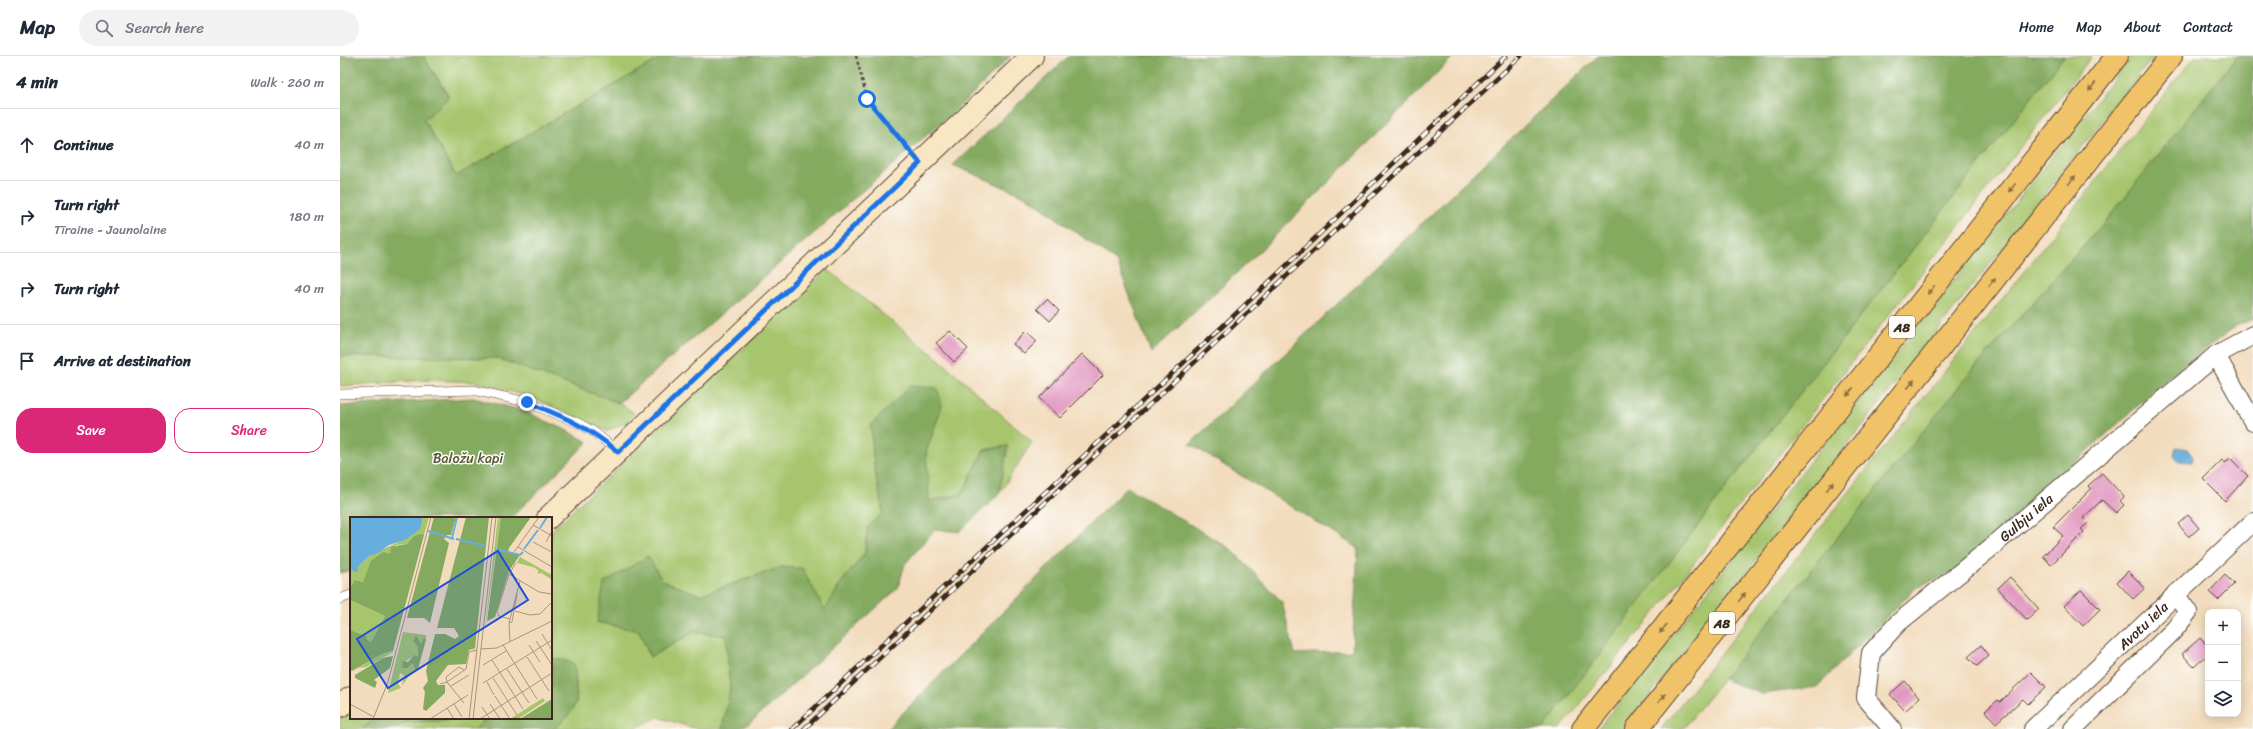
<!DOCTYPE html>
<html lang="en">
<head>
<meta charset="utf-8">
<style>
	:root { --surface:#fff; --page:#f2f2f3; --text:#1f2937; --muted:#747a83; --line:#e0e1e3; --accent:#db2777 }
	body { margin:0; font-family:Sriracha,sans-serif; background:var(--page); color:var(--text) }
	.controls { position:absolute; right:12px; bottom:12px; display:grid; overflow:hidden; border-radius:8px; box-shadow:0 2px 10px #0003 }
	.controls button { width:36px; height:36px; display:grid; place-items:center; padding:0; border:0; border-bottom:1px solid var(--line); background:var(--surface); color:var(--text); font:20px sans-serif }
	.stop { position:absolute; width:12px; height:12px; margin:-9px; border:3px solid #1a73e8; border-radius:50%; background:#fff }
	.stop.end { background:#1a73e8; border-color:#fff; box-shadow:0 1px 4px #0008 }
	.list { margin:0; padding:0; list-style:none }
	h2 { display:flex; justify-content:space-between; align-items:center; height:52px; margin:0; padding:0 16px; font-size:17px }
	h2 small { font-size:13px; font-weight:400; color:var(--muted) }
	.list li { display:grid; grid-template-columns:26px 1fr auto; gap:12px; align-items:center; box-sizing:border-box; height:72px; padding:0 16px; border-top:1px solid var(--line) }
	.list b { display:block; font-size:15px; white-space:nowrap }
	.list p { margin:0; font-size:13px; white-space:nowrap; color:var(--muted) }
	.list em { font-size:13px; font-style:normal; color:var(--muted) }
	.actions { display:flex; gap:8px; padding:12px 16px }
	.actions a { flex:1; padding:9px 0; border:1px solid var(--accent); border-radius:16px; text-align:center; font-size:14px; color:var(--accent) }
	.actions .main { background:var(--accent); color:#fff }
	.icon { flex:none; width:22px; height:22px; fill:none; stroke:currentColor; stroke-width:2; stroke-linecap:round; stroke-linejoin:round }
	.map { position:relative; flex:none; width:1913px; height:673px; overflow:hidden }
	header { display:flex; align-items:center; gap:24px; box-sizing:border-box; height:56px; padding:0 20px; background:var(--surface); border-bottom:1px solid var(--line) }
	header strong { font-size:19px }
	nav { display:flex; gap:22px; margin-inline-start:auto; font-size:14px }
	.search { width:280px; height:36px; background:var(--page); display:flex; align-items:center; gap:10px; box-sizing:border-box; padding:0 14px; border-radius:22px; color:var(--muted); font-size:15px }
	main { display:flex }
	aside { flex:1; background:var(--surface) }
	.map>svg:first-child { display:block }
	.green { fill:#a6c56d; stroke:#707846 }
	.forest { fill:#84aa60; stroke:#606a3f }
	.water { fill:#65aedd; stroke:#506c7e }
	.building { fill:#e197c0 }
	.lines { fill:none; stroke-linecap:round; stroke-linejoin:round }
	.service-casing { stroke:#564536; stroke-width:10 }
	.minor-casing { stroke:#564536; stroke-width:20 }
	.secondary-casing { stroke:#564536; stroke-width:24 }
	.trunk-casing { stroke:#564536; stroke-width:24 }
	.path { stroke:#564536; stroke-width:2.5; stroke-dasharray:3 3; stroke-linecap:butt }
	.service { stroke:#fff; stroke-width:9 }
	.minor { stroke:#fff; stroke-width:18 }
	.secondary { stroke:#f9e7c3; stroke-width:22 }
	.trunk { stroke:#f1c369; stroke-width:22 }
	.rail-casing { stroke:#3b2a1e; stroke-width:4.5 }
	.rail { stroke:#fdfcf7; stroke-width:3; stroke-dasharray:9; stroke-linecap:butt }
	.oneway { fill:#8d6f40 }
	.route { stroke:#1a73e8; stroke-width:5 }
	.labels { text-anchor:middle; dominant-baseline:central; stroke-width:3; stroke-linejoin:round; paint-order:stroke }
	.shield { fill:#fdfcf7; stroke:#75695f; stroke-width:1 }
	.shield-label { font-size:13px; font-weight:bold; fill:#3b2a1e }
	.park-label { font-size:14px; fill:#5b5836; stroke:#fdfcf7 }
	.street-label { font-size:14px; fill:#3b2a1e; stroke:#fdfcf7 }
	.inset-river { fill:none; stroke:#65aedd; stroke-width:2 }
	.inset-road { fill:none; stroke:#a9957d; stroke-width:1 }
	.view { fill:#1d4ed8; fill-opacity:0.15; stroke:#1d4ed8; stroke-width:2 }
	.inset-edge { fill:none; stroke:#3b2a1e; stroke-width:2 }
</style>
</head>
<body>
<header>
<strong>Map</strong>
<div class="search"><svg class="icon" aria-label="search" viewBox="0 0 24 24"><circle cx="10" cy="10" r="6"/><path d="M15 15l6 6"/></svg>Search here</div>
<nav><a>Home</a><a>Map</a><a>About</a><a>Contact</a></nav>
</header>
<main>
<aside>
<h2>4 min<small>Walk · 260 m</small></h2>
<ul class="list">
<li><svg class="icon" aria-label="ahead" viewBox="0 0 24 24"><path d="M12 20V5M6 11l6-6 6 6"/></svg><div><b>Continue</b></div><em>40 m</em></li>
<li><svg class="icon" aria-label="right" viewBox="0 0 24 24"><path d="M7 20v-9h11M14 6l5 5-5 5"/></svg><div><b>Turn right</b><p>Tīraine - Jaunolaine</p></div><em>180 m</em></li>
<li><svg class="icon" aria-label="right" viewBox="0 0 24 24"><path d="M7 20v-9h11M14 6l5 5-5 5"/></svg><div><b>Turn right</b></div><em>40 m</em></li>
<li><svg class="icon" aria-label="arrive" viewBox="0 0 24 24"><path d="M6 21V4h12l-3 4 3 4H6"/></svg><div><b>Arrive at destination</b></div></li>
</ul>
<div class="actions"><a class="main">Save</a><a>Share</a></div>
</aside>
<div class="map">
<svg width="1913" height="673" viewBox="0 0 1913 673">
	<rect width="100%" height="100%" fill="#fdfcf7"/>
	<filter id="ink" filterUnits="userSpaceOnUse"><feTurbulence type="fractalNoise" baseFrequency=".025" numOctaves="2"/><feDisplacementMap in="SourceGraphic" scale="8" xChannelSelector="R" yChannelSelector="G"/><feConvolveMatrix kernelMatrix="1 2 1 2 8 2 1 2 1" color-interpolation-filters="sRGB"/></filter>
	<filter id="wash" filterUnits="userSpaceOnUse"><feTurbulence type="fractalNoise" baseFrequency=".012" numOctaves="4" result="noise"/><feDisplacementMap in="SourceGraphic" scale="16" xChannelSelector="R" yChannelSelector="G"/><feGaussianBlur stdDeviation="0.9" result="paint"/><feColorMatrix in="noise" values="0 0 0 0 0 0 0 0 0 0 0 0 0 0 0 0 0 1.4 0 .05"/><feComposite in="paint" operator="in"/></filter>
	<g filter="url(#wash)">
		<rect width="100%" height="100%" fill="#f2dcbd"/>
		<g class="green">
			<path d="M83,0h241l-208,120 -32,-56 25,-24z"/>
			<path d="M1724,0h28l-431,549 -101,124h-17l193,-254z"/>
			<path d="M1792,0h22l-531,673h-25z"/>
			<path d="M1855,0h42l-132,166 -134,150 -288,357h-22z"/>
			<path d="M487,213l114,92 91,81 -33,52 8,-48 -23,4 -22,44 -33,8 -3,-50 16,-46 -71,19 3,41 9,47 -16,15 -2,25 -24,30 -16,28 -43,-44 -82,28 -38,-15 -65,42 42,9 11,26 44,-25 32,4 4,54 -8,39h-25l-39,-12 -24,12h-80l7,-6 15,-20v-32l-24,-13 -1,1v-128z"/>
			<path d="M0,300l157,2 122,45 15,10 -8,10 -19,8 -76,-34 -55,-15 -53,-2 -83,6z"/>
			<path d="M11,654v8h24l-13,11h-22v-10z"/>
			<path d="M115,662h32l-12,11h-80l9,-7 40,-1z"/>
		</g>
		<g class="forest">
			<path d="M0,0h83l26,41 -25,23 32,56 208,-120h347l-52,51 -340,296 -122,-45 -157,-2z"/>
			<path d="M729,0h385l-193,194 -110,103 -34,-91 -88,-64 -76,-33z"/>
			<path d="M1258,0h466l-328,419 -193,254h-656l240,-242 104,62 51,53 13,52 57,-3 6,-103 -168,-104z"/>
			<path d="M1897,0h16v263l-17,7 -62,47 -165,149 -49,48 -42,16 -101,101 -55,7 -39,-15 248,-307 134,-150z"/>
			<path d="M570,330l27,2 5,18 -16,46 3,49 33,-7 22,-44 24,-4 -9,48 -40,38 -24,-3 -30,35 -7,24 -149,136 -11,5h-16l8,-39 -4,-54 -32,-4 -44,25 -11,-26 -42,-9 7,-39 44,-27 14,24 38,15 82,-28 20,1 23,42 16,-27 24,-30 2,-25 16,-16 -9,-46 -3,-41z"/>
			<path d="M133,342l48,12 43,19 24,13 -77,76h-160v52l-11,3v-167z"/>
			<path d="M212,602l21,4c2,6 4,34 3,40 -2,9 -15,21 -22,27h-79l12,-11h64z"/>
			<path d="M35,662h80l-11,3 -40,1 -9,7h-33z"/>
		</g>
		<path class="water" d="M1836,391l11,2 6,8 -1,5 -13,-1 -5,-6z"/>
		<g id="blocks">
			<g class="building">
				<path d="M707,243l12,12 -9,10 -13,-12z"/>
				<path d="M610,275l18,18 -14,13 -18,-19z"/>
				<path d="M686,275l11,10 -13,13 -11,-10z"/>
				<path d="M742,298l21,21 -43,43 -21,-20z"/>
				<path d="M1890,402l18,18 -23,25 -22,-22 19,-19 3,3z"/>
				<path d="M1762,417l22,24 -4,4 4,4 -8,8 -14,-13 -19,18 5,5 -7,6 3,3 -33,33 -8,-9 20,-20 -10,-9 38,-38 -3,-3z"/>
				<path d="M1848,459l11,13 -10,9 -11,-13z"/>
				<path d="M1788,515l17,17 -12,11 -16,-17z"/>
				<path d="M1885,519l9,9 -16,16 -9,-8z"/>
				<path d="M1670,521l29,32 -12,11 -29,-32z"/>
				<path d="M1741,534l19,19 -17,17 -19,-20z"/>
				<path d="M1860,582l8,8v8l-14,13 -12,-13z"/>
				<path d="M1641,589l8,10 -12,11 -9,-9z"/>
				<path d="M1691,616l15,15 -18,17 -5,-5 -27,24 -11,-12 13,-11 2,2z"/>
				<path d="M1565,625l14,17 -14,13 -15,-17z"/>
			</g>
		</g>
	</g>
	<g filter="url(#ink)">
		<use href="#blocks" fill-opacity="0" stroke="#564536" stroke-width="1"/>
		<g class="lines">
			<defs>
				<g id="service">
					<path d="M0,338l133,-4 54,12 51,21 16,9 24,20"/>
					<path d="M0,543l11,-4"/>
				</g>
				<g id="minor">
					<path d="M1876,299l37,67"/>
					<path id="s1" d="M1552,673l-26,-31 5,-45 27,-30 90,-73 228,-195 37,-20"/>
					<path id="s2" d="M1693,673l220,-207"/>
					<path d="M1733,673l101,-99 14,-18 -13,-18"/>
				</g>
				<g id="secondary">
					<path d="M208,462l484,-462"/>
					<path d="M0,650l11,-8"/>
				</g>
				<g id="trunk">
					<path d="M1243,673l534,-673"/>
					<path d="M1297,673l534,-673"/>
				</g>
			</defs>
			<use href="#service" class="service-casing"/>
			<use href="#minor" class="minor-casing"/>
			<use href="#secondary" class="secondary-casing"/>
			<use href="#trunk" class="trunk-casing"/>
			<path class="path" d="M516,0l11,43 41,50"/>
			<use href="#service" class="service"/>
			<use href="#minor" class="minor"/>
			<use href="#secondary" class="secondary"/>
			<use href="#trunk" class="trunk"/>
			<defs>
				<g id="rail">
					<path d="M452,673l433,-405 281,-268"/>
					<path d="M464,673l717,-673"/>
				</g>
			</defs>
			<use href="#rail" class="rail-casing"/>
			<use href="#rail" class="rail"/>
		</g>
		<defs><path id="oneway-solid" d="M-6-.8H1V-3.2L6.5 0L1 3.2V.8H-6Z"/></defs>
		<g class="oneway">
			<use href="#oneway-solid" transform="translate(1752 31) rotate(128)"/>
			<use href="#oneway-solid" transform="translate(1732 124) rotate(-52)"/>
			<use href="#oneway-solid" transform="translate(1672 132) rotate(128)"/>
			<use href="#oneway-solid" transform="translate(1652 226) rotate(-52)"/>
			<use href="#oneway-solid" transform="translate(1591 234) rotate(128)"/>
			<use href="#oneway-solid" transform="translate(1571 328) rotate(-52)"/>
			<use href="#oneway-solid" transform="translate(1510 336) rotate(128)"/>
			<use href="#oneway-solid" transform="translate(1490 430) rotate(-52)"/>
			<use href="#oneway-solid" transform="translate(1402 541) rotate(-52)"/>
			<use href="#oneway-solid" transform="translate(1323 573) rotate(128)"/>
			<use href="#oneway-solid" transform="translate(1322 642) rotate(-52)"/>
		</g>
	</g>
	<g class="lines" filter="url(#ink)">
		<path class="route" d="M187,346c35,14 62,25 91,50l302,-289 -53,-64"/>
	</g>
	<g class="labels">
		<g class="shield">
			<rect x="1549" y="260" width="26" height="22" rx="3"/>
			<rect x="1369" y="556" width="26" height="22" rx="3"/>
		</g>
		<g class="shield-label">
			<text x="1562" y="271">A8</text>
			<text x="1382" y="567">A8</text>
		</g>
		<g class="park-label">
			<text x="128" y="402">Baložu kapi</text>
		</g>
		<g class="street-label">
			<text stroke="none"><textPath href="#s1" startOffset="292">Gulbju iela</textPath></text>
			<text stroke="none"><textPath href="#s2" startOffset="151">Avotu iela</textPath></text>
		</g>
	</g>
	<g transform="translate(10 461)">
		<rect width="202" height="202" fill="#f2dcbd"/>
		<path d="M72,0h7l-5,18 -10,1 -7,8 -11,1 -6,9 -16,5 -11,23 -8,-2 -5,7v-18l5,1 14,-14 32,-15zM139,0l-14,132 -6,1 6,-2zM148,0h3l-17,118zM170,40l32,18 -1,4 -10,-6 -3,1v-4l-5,-3 -16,-4zM0,83l35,16 -14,26 -21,-12zM53,115l23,3v5l-2,-3 -3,7 -3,-3h-5l5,6v10l-5,-1 -8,6 7,1 4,8 -5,2 -9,13 2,-11 -4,-2 -2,10 3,5 -13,5zM45,134l-29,16 -8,1 24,-14zM193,181l2,3 -27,18h-8z" fill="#a6c56d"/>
		<path d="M84,0h22l-5,18h-4l-3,4 5,4 -19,80 -6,-5h-17zM116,0h23l-14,131 -6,2 -3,14 -18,1 -12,16 2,4h7v8l-19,18 -3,-2 2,-17 -2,-4 5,-7 -2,-10 9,-37h10l10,5 4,-3 -5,-8h-17zM151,0h30l-22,31 -1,4 12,3 -11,16 -14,46 -8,4zM71,17l3,1 -31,116 -11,3 -30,17 -2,-1v-40l17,7 -1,2 5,3 14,-26 -35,-16v-13l5,-7 8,2 8,-21 12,-9 7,2 1,-7 16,-3 7,-8zM66,118l5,9 3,-7 2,3 -8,29 -2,2 -4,-8 -5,5h-5l1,-7 5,1 6,-7 4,2v-10l-5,-6zM43,139l-3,12 -16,12 3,2 -2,6 -20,-10v-3l28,-17zM202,182v20h-32z" fill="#84aa60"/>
		<path d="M0,0h72v2l-2,10 -15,11 -16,5 -11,8 -9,3 -11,11v5h-3l-5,-3z" fill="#65aedd"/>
		<path class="inset-river" d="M190,11l7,-11M78,14l26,8M102,21l5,-21M106,22l30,7M145,32l25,6 3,-3M174,32l14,-19"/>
		<path class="inset-road" d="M183,8l19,11M183,25l19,10M196,25l6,-11M168,30l34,20M164,35l25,-35M159,57l30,18 13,2M165,94l15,4 10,-1 12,-12M160,102l-11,-3 -2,-4 12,-38 7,-11M159,106l3,-1 5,-28M192,117l10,16M186,124l16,24M160,125l-1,-19 11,-42M153,128l34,54M179,128l11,17M131,132l16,-1 55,-27M177,140l22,34M142,143l31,49M133,148l23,-14M157,152l22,34M143,161l24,37M97,165l17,21M97,165l-1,-5 13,-10 5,3M137,165l7,13M133,166l69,-43M90,167l7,-2 19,-13 3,-17 8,-2M101,169l18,-11M145,179l15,23M0,187l24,13M104,187l8,13M140,187l10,15M132,190l8,12M97,191l7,11M23,202l15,-37 43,-165M80,202l38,-24M119,202l23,-202M123,202l23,-202M130,202l72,-46"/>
		<path class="view" d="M148,34l30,49 -140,88 -31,-49z"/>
		<rect width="202" height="202" class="inset-edge"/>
	</g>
</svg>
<div class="controls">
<button>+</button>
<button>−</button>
<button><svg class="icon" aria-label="layers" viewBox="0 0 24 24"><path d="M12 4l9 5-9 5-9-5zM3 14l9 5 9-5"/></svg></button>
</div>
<div class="stop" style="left:527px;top:43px"></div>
<div class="stop end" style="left:187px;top:346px"></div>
</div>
</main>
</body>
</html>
